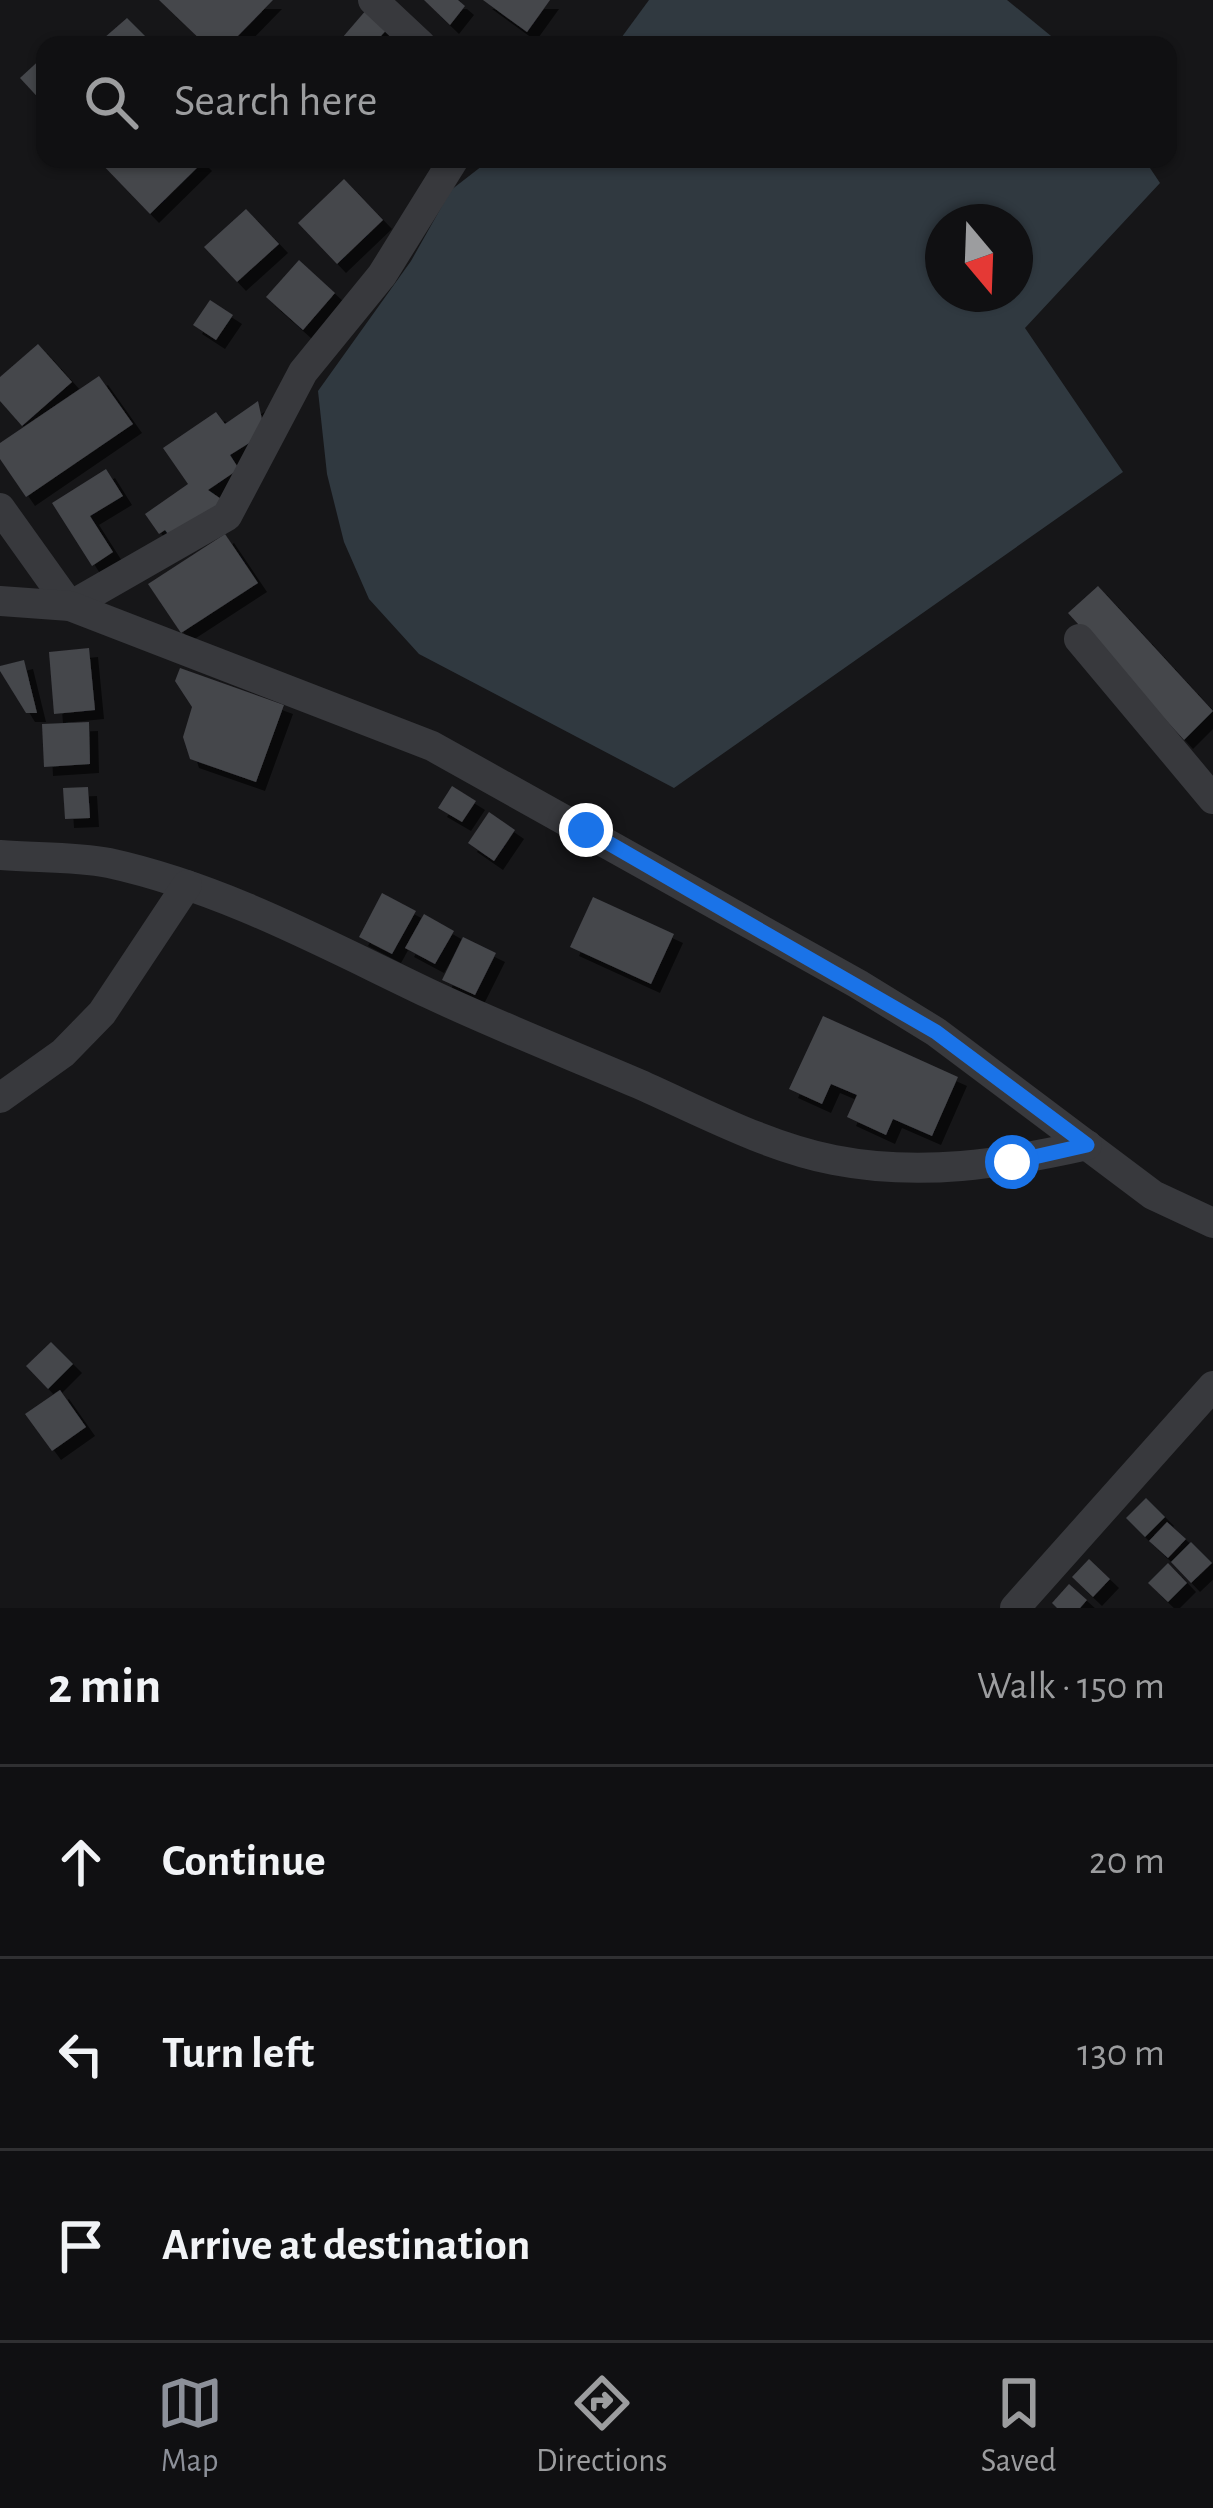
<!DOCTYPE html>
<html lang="en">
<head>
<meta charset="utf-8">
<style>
	:root { --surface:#101012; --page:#1e1e20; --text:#f1f3f6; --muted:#9c9d9f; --line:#303032; --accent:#8c9099 }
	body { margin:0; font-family:"Alegreya Sans",sans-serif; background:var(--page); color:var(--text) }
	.compass { position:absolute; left:925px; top:204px; width:108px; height:108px; border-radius:50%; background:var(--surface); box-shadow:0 3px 9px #0004; rotate:161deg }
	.stop { position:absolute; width:36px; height:36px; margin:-27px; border:9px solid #1a73e8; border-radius:50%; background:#fff }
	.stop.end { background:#1a73e8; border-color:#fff; box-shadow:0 3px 12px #0008 }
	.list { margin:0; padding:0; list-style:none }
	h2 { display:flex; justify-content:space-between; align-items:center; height:156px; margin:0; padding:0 48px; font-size:51px }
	h2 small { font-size:39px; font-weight:400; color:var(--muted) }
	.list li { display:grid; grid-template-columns:78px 1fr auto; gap:36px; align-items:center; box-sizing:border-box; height:192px; padding:0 48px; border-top:3px solid var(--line) }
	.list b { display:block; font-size:45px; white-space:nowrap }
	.list em { font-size:39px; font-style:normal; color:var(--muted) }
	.icon { flex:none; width:66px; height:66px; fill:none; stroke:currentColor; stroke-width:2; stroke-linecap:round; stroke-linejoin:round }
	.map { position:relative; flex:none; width:1213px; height:1608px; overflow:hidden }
	.search { position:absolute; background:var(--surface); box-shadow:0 3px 9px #0004; left:36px; right:36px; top:36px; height:132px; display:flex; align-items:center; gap:30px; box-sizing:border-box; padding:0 42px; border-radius:24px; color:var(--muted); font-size:45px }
	.sheet { height:732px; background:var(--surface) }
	nav { display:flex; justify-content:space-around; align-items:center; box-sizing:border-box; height:168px; border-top:3px solid var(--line); background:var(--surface); font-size:33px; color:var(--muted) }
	nav a { display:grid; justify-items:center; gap:6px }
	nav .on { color:var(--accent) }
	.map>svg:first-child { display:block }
	.water { fill:#303940; fill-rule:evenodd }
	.building { fill:#45464b; filter:url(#shadow) }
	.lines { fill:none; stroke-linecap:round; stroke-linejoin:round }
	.minor { stroke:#38393d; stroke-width:30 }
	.route { stroke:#1a73e8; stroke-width:15 }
</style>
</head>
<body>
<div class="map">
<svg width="1213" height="1608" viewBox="0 0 1213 1608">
	<defs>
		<filter id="shadow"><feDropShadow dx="9" dy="9" stdDeviation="0" flood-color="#0009"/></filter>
	</defs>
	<rect width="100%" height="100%" fill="#161618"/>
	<g class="water">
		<path d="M649,0h358l55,45h-446z"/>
		<path d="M491,159h653l16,24 -135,145 98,144 -449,316 -255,-134 -50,-55 -25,-57 -17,-68 -9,-83 93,-130 40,-71zM943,222h72v72h-72z"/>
	</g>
	<g class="building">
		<path d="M159,0h114l-44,45h-23z"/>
		<path d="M424,0h34l7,6 -15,19z"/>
		<path d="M483,0h67l-23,32z"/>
		<path d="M367,9l22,18 -16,18h-37z"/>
		<path d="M127,18l27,27h-58z"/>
		<path d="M45,55v50l-25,-27z"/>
		<path d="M97,159h103l3,3 -53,52z"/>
		<path d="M344,179l39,41 -46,44 -39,-41z"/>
		<path d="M246,209l33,35 -42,38 -33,-35z"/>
		<path d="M299,260l36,33 -32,37 -37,-33z"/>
		<path d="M210,300l23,15 -17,25 -23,-15z"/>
		<path d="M38,344l34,38 -50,44 -22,-25v-24z"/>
		<path d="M99,376l34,48 -107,73 -26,-38v-16z"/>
		<path d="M258,401l7,32 -35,22 9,14 -31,21 16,11 -53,37 -6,-8 -6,4 -14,-20 43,-30 -25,-36 53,-36 9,12z"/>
		<path d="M106,469l17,27 -33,20 23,36 -21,14 -40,-63z"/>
		<path d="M225,534l33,49 -77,50 -33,-49z"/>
		<path d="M1098,586l115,125 -29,29 -116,-127z"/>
		<path d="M89,648l6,62 -41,4 -5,-62z"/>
		<path d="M24,660l13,53h-11l-26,-42v-5z"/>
		<path d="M180,668l104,37 -28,77 -66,-23 -7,-22 9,-30 -17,-26z"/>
		<path d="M89,722l1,42 -46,3 -2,-43z"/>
		<path d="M452,786l24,15 -14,21 -24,-14z"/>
		<path d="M88,787l2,31 -25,1 -2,-31z"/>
		<path d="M489,812l26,18 -21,31 -26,-18z"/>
		<path d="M382,893l34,18 -24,43 -33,-17z"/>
		<path d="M593,897l81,37 -23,50 -81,-37z"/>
		<path d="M424,914l30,17 -19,33 -30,-16z"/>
		<path d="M463,937l33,16 -21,42 -33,-15z"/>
		<path d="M823,1016l135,61 -26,59 -39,-17 -7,16 -39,-18 10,-22 -26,-11 -9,20 -33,-15z"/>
		<path d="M51,1342l22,22 -25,25 -22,-23z"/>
		<path d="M60,1390l26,37 -34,24 -27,-37z"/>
		<path d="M1146,1498l19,19 -20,20 -19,-19z"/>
		<path d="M1167,1522l19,17 -18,19 -19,-17z"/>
		<path d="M1191,1542l21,21 -21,20 -20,-21z"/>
		<path d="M1089,1559l21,20 -17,18 -21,-20z"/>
		<path d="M1168,1563l19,20 -19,19 -20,-19z"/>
		<path d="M1069,1584l18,16 -7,8h-23l-5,-5z"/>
	</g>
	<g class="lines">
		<g class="minor">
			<path d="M373,0l48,45"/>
			<path d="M0,508l70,98 157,-90 76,-144 79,-97 72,-116"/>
			<path d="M0,601l70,5 362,140 426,238 78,48 217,163 60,28"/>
			<path d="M1079,639l134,160"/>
			<path d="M0,855c35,3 74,1 109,8 114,25 216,81 321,131 68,32 139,60 209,90 63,28 128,63 195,76 87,17 168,4 253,-15"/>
			<path d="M0,1098l63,-45 39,-40 85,-128"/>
			<path d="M1015,1608l198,-222"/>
		</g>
	</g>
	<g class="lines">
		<path class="route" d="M586,830l350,202 151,113 -75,17"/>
	</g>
</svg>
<svg class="compass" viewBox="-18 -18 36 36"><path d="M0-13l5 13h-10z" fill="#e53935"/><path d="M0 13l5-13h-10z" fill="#9c9d9f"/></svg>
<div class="stop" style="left:1012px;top:1162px"></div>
<div class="stop end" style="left:586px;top:830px"></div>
<div class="search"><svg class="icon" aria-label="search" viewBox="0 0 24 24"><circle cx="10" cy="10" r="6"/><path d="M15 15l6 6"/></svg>Search here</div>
</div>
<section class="sheet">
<h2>2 min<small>Walk · 150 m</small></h2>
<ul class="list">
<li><svg class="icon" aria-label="ahead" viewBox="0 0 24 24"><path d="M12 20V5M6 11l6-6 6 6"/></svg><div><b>Continue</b></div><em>20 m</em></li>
<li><svg class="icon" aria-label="left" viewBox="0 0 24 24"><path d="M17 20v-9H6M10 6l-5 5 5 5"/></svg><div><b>Turn left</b></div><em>130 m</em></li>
<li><svg class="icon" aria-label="arrive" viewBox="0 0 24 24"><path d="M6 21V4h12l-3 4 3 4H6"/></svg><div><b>Arrive at destination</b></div></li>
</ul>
</section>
<nav>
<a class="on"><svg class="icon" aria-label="map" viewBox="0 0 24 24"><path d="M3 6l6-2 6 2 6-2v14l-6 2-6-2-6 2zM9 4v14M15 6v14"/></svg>Map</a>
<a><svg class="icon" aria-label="directions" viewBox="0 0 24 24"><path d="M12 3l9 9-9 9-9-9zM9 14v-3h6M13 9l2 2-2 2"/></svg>Directions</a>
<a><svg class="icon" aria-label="saved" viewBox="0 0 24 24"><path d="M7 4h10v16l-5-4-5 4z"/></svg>Saved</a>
</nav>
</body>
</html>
